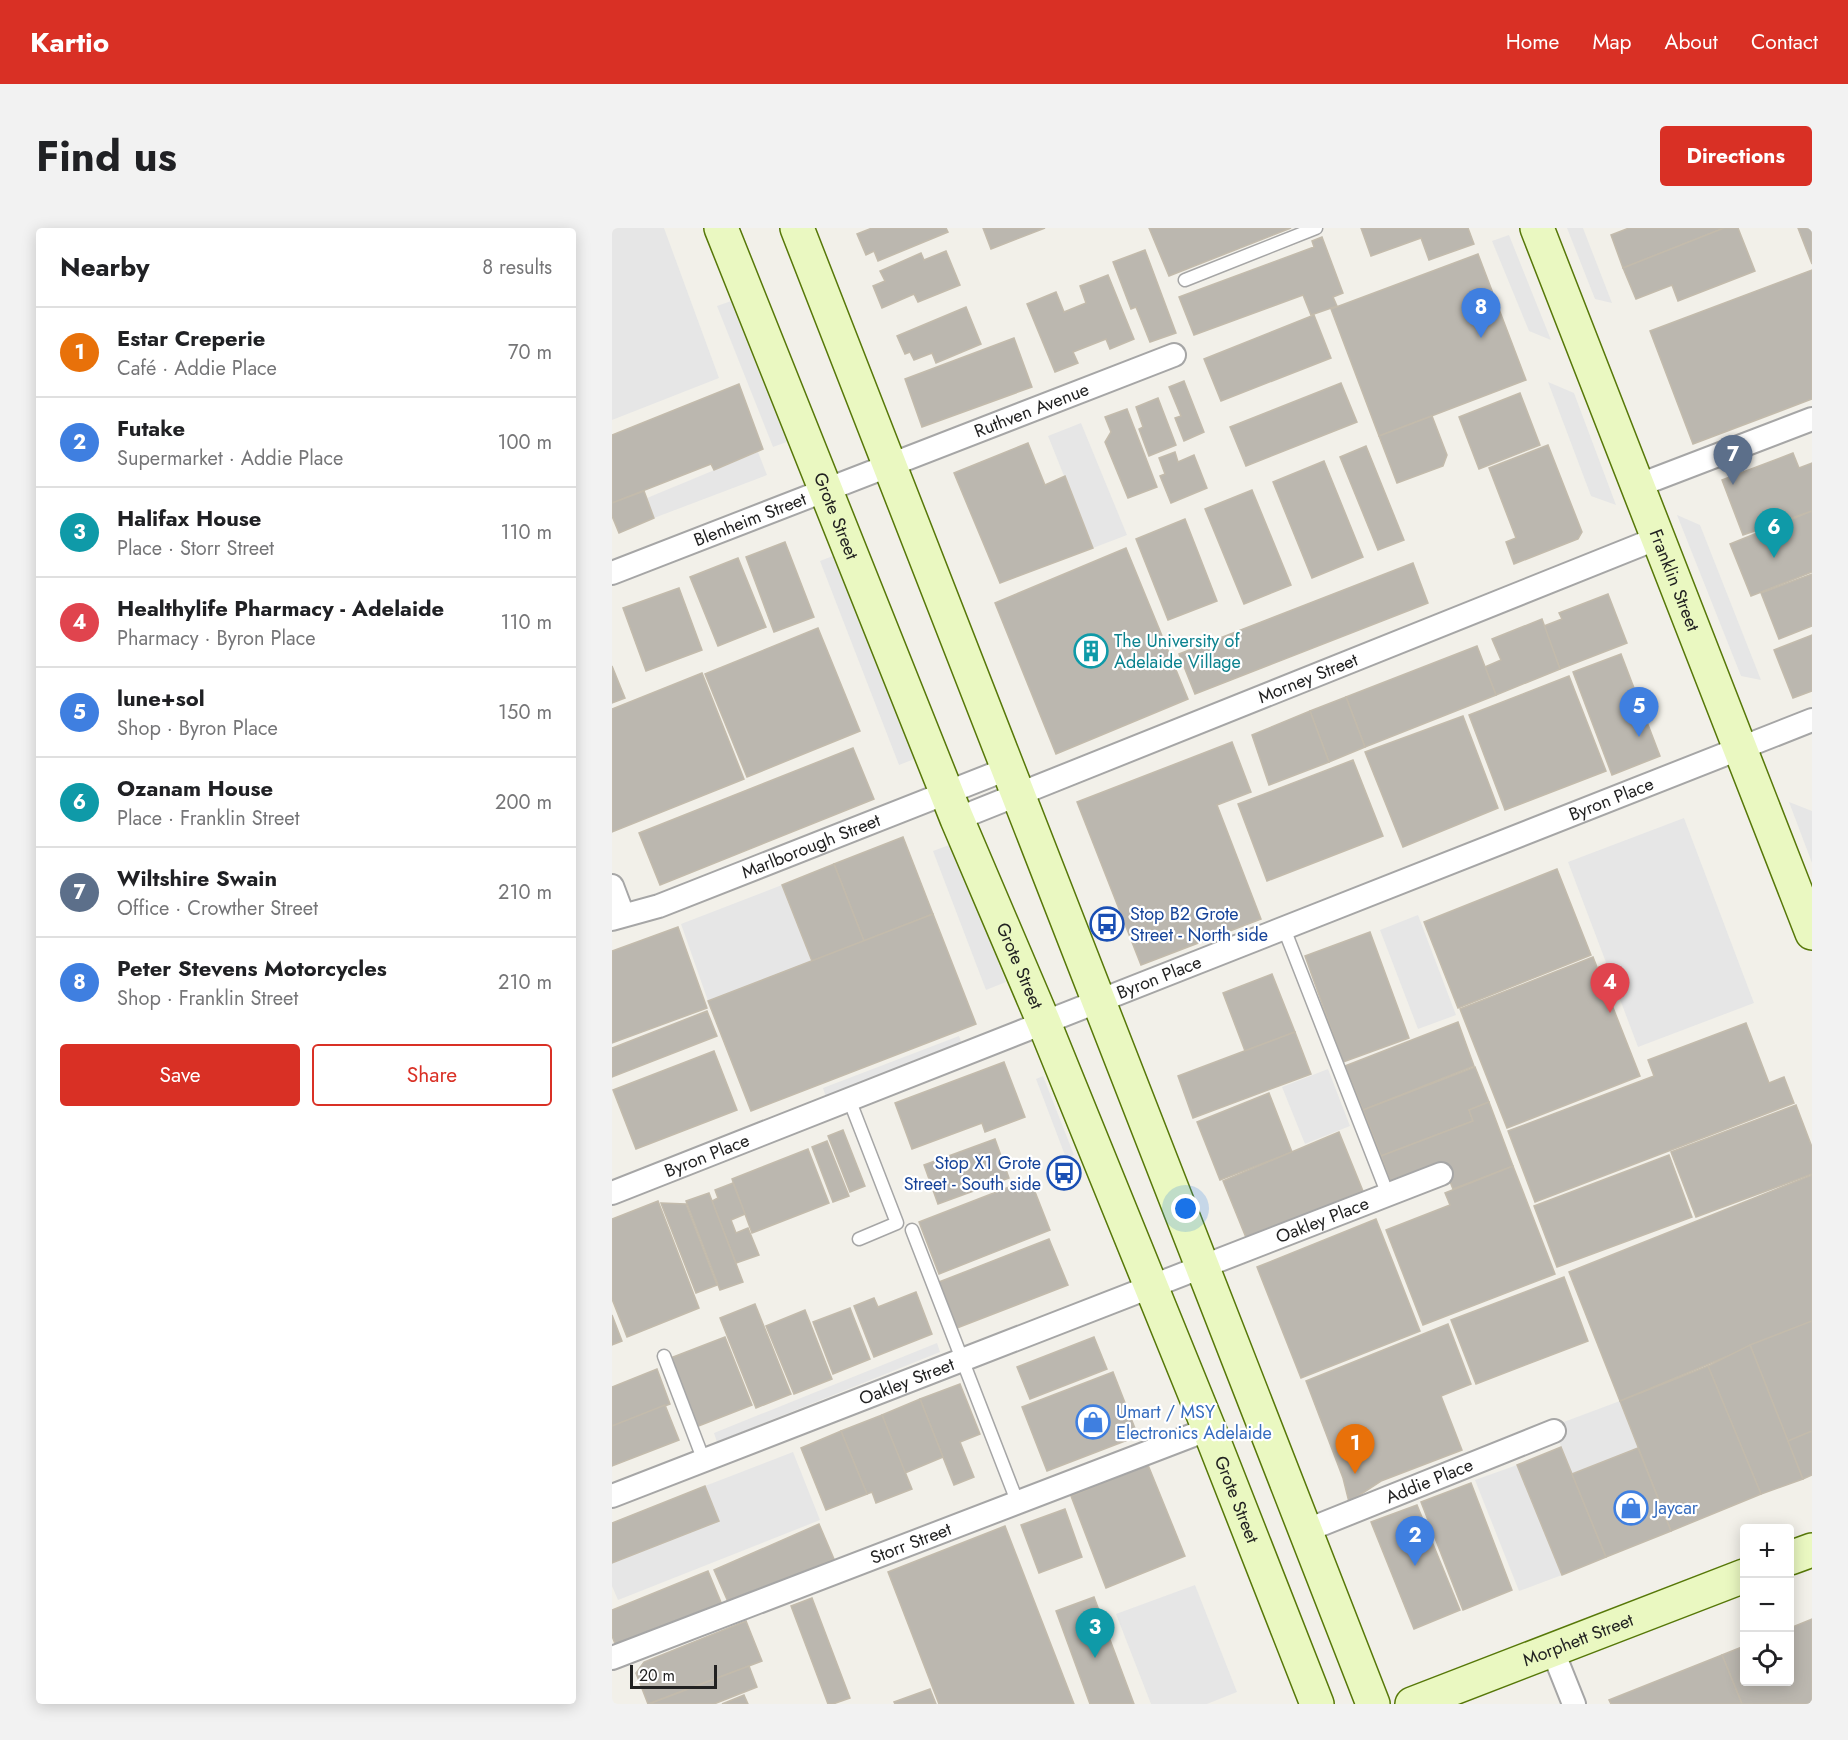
<!DOCTYPE html>
<html lang="en">
<head>
<meta charset="utf-8">
<style>
	:root { --surface:#fff; --page:#f2f2f2; --text:#202124; --muted:#757577; --line:#e0e0e0; --accent:#d93025 }
	body { margin:0; font-family:Jost,sans-serif; background:var(--page); color:var(--text) }
	.controls { position:absolute; right:18px; bottom:18px; display:grid; overflow:hidden; border-radius:6px; box-shadow:0 3px 15px #0003 }
	.controls button { width:54px; height:54px; display:grid; place-items:center; padding:0; border:0; border-bottom:2px solid var(--line); background:var(--surface); color:var(--text); font:30px sans-serif }
	.scale { position:absolute; left:18px; bottom:15px; width:87px; box-sizing:border-box; padding-left:6px; border:3px solid #222; border-top:0; font-size:16px; line-height:21px; white-space:nowrap; color:#222; -webkit-text-stroke:4px #fff; paint-order:stroke }
	.you { position:absolute; left:574px; top:981px; width:21px; height:21px; margin:-15px; border:4px solid #fff; border-radius:50%; background:#1a73e8; box-shadow:0 0 0 9px #1a73e833 }
	.badge { display:grid; place-items:center; width:39px; height:39px; border-radius:50%; background:var(--accent); color:#fff; font-size:20px; font-weight:700 }
	.pin { position:absolute; translate:-50% -50px; filter:drop-shadow(0 2px 3px #0008) }
	.pin::after { content:''; position:absolute; top:32px; width:21px; height:18px; background:inherit; clip-path:polygon(0 0,100% 0,50% 100%) }
	.list { margin:0; padding:0; list-style:none }
	h2 { display:flex; justify-content:space-between; align-items:center; height:78px; margin:0; padding:0 24px; font-size:26px }
	h2 small { font-size:20px; font-weight:400; color:var(--muted) }
	.list li { display:grid; grid-template-columns:39px 1fr auto; gap:18px; align-items:center; box-sizing:border-box; height:90px; padding:0 24px; border-top:2px solid var(--line) }
	.list b { display:block; font-size:22px; white-space:nowrap }
	.list p { margin:0; font-size:20px; white-space:nowrap; color:var(--muted) }
	.list em { font-size:20px; font-style:normal; color:var(--muted) }
	.actions { display:flex; gap:12px; padding:18px 24px }
	.actions a { flex:1; padding:14px 0; border:2px solid var(--accent); border-radius:6px; text-align:center; font-size:21px; color:var(--accent) }
	.actions .main { background:var(--accent); color:#fff }
	.icon { flex:none; width:33px; height:33px; fill:none; stroke:currentColor; stroke-width:2; stroke-linecap:round; stroke-linejoin:round }
	.map { position:relative; flex:none; width:1200px; height:1476px; overflow:hidden; border-radius:6px }
	header { display:flex; align-items:center; gap:36px; box-sizing:border-box; height:84px; padding:0 30px; background:var(--accent); color:#fff }
	header strong { font-size:28px }
	nav { display:flex; gap:33px; margin-inline-start:auto; font-size:21px }
	.intro { display:flex; align-items:center; justify-content:space-between; box-sizing:border-box; height:144px; padding:0 36px }
	h1 { margin:0; font-size:42px }
	.button { padding:15px 27px; border-radius:6px; background:var(--accent); color:#fff; font-size:21px; font-weight:700 }
	main { display:flex; gap:36px; padding:0 36px }
	aside { flex:1; background:var(--surface); border-radius:6px; box-shadow:0 3px 15px #0003 }
	.map>svg:first-child { display:block }
	.parking { fill:#e6e6e6 }
	.building { fill:#bbb7af; stroke:#c3bbac; stroke-width:1.5 }
	.lines { fill:none; stroke-linecap:round; stroke-linejoin:round }
	.lane-casing { stroke:#a6a6a6; stroke-width:15 }
	.street-casing { stroke:#a6a6a6; stroke-width:26 }
	.secondary-casing { stroke:#577809; stroke-width:36 }
	.lane { stroke:#fff; stroke-width:12 }
	.street { stroke:#fff; stroke-width:22 }
	.secondary { stroke:#eaf8c1; stroke-width:33 }
	.labels { text-anchor:middle; dominant-baseline:central; stroke-width:4.5; stroke-linejoin:round; paint-order:stroke }
	.street-label { font-size:18px; fill:#222; stroke:#fff }
	.culture-label { font-size:18px; fill:#0d838f; stroke:#fff; text-anchor:start }
	.transit-label { font-size:18px; fill:#164399; stroke:#fff; text-anchor:start }
	.shop-label { font-size:18px; fill:#366cbe; stroke:#fff; text-anchor:start }
</style>
</head>
<body>
<header>
<strong>Kartio</strong>
<nav><a>Home</a><a>Map</a><a>About</a><a>Contact</a></nav>
</header>
<div class="intro"><h1>Find us</h1><a class="button">Directions</a></div>
<main>
<aside>
<h2>Nearby<small>8 results</small></h2>
<ul class="list">
<li><span class="badge" style="background:#e8710a">1</span><div><b>Estar Creperie</b><p>Café · Addie Place</p></div><em>70 m</em></li>
<li><span class="badge" style="background:#3f7fe0">2</span><div><b>Futake</b><p>Supermarket · Addie Place</p></div><em>100 m</em></li>
<li><span class="badge" style="background:#0f9aa8">3</span><div><b>Halifax House</b><p>Place · Storr Street</p></div><em>110 m</em></li>
<li><span class="badge" style="background:#e0444e">4</span><div><b>Healthylife Pharmacy - Adelaide</b><p>Pharmacy · Byron Place</p></div><em>110 m</em></li>
<li><span class="badge" style="background:#3f7fe0">5</span><div><b>lune+sol</b><p>Shop · Byron Place</p></div><em>150 m</em></li>
<li><span class="badge" style="background:#0f9aa8">6</span><div><b>Ozanam House</b><p>Place · Franklin Street</p></div><em>200 m</em></li>
<li><span class="badge" style="background:#5c6f8a">7</span><div><b>Wiltshire Swain</b><p>Office · Crowther Street</p></div><em>210 m</em></li>
<li><span class="badge" style="background:#3f7fe0">8</span><div><b>Peter Stevens Motorcycles</b><p>Shop · Franklin Street</p></div><em>210 m</em></li>
</ul>
<div class="actions"><a class="main">Save</a><a>Share</a></div>
</aside>
<div class="map">
<svg width="1200" height="1476" viewBox="0 0 1200 1476">
	<rect width="100%" height="100%" fill="#f2f0e9"/>
	<g class="parking">
		<path d="M0,0h52l55,150 -107,42z"/>
		<path d="M955,0h16l29,75 -17,-4z"/>
		<path d="M897,7l42,105 -22,-9 -37,-90z"/>
		<path d="M125,71l55,141 -19,7 -56,-141z"/>
		<path d="M936,154l26,11 42,112 -25,-9z"/>
		<path d="M469,195l46,112 -34,13 -45,-112z"/>
		<path d="M146,224l9,23 -113,43 -7,-20z"/>
		<path d="M1065,287l23,10 61,155 -20,-4z"/>
		<path d="M226,326l79,204 -18,7 -79,-204z"/>
		<path d="M1177,574l23,9v52z"/>
		<path d="M1072,590l70,185 -116,44 -70,-185z"/>
		<path d="M340,616l54,138 -20,8 -53,-139z"/>
		<path d="M170,657l30,76 -104,40 -27,-77z"/>
		<path d="M806,687l38,100 -38,14 -38,-99z"/>
		<path d="M347,808l3,8 -136,53 -3,-9z"/>
		<path d="M716,841l22,57 -45,18 -23,-57z"/>
		<path d="M431,848l31,79 -8,3 -30,-79z"/>
		<path d="M325,1115l3,9 -223,90 -3,-9z"/>
		<path d="M1008,1173l18,47 -66,26 -19,-48z"/>
		<path d="M181,1224l27,68 -202,80 -6,-14v-23l107,-42 -14,-35z"/>
		<path d="M905,1237l45,110 -43,16 -44,-111z"/>
		<path d="M583,1357l42,107 -30,12h-56l-35,-90z"/>
	</g>
	<g class="building">
		<path d="M260,0h74l2,4 -70,29 -4,-10 -8,4 -9,-21z"/>
		<path d="M371,0h62l-54,21z"/>
		<path d="M537,0h142l-122,48z"/>
		<path d="M749,0h107l6,16 -45,16 -8,-22 -50,18z"/>
		<path d="M1017,0h95l-101,40 -12,-33z"/>
		<path d="M1112,0h14l17,43 -77,30 -6,-16 -36,14 -13,-31z"/>
		<path d="M1186,0h14v36z"/>
		<path d="M710,9l21,56 -10,4 4,9 -26,9 -8,-20 -109,40 -15,-38 135,-50 -2,-6z"/>
		<path d="M533,22l31,83 -26,9 -14,-35 -5,2 -18,-47z"/>
		<path d="M334,23l14,34 -42,17 -4,-8 -32,14 -9,-22 12,-5 -5,-10 41,-18 3,7z"/>
		<path d="M866,26l48,126 -147,56 -48,-127z"/>
		<path d="M1200,42v129l-119,45 -43,-113z"/>
		<path d="M496,47l26,64 -24,10 -4,-10 -33,13 5,11 -23,9 -28,-68 29,-12 8,20 22,-9 -6,-17z"/>
		<path d="M354,79l15,37 -45,19 -4,-10 -18,7 -4,-8 -5,2 -8,-18z"/>
		<path d="M702,87l17,43 -110,43 -17,-42z"/>
		<path d="M402,110l18,49 -110,40 -17,-48z"/>
		<path d="M572,153l20,51 -20,9 -9,-23 6,-2 -12,-29z"/>
		<path d="M729,155l16,39 -111,44 -16,-39z"/>
		<path d="M127,156l24,65 -49,21 -3,-6 -99,39v-68z"/>
		<path d="M908,165l20,52 -61,24 -20,-52z"/>
		<path d="M546,170l18,47 -27,11 -10,-27 4,-2 -7,-20z"/>
		<path d="M515,181l30,78 -29,11 -23,-56 6,-10 -6,-15z"/>
		<path d="M820,188l15,39 -4,11 -46,17 -18,-47z"/>
		<path d="M416,215l17,42 20,-9 28,72 -93,35 -46,-110z"/>
		<path d="M936,217l34,87 -4,7 -64,25 -8,-22 10,-4 -27,-70z"/>
		<path d="M754,218l38,94 -26,10 -38,-93z"/>
		<path d="M563,224l3,10 16,-7 13,33 -36,15 -11,-27 5,-2 -6,-16z"/>
		<path d="M1181,225l6,15 13,-5v48l-69,24 -21,-55z"/>
		<path d="M712,233l39,96 -51,21 -39,-96z"/>
		<path d="M640,262l39,95 -47,19 -39,-95z"/>
		<path d="M32,263l10,27 -35,15 -7,-17v-13z"/>
		<path d="M1200,283v61l-61,24 -21,-52z"/>
		<path d="M573,291l32,82 -49,19 -32,-81z"/>
		<path d="M173,314l29,75 -40,15 -28,-75z"/>
		<path d="M514,320l62,151 -132,55 -61,-151z"/>
		<path d="M126,330l28,69 -48,19 -28,-69z"/>
		<path d="M801,335l15,40 -233,91 -16,-40z"/>
		<path d="M1200,346v52l-33,13 -18,-46z"/>
		<path d="M67,360l23,62 -56,21 -23,-63z"/>
		<path d="M996,366l19,49 -67,26 -16,-43 18,-7 -3,-6z"/>
		<path d="M930,391l18,50 -64,26 -11,-28 16,-7 -9,-21z"/>
		<path d="M206,400l42,103 -113,46 -42,-103z"/>
		<path d="M1200,407v56l-19,7 -19,-48z"/>
		<path d="M865,418l19,49 -131,52 -19,-50z"/>
		<path d="M1009,426l39,102 -48,19 -39,-103z"/>
		<path d="M0,438l13,32 -13,5z"/>
		<path d="M90,445l42,106 -132,53v-123z"/>
		<path d="M957,448l37,95 -101,39 -36,-95z"/>
		<path d="M734,469l19,50 -36,15 -19,-51z"/>
		<path d="M698,483l19,51 -60,23 -17,-50z"/>
		<path d="M851,488l35,92 -95,39 -38,-95z"/>
		<path d="M620,514l19,50 -34,13 44,114 -120,46 -64,-163z"/>
		<path d="M241,520l21,51 -214,86 -21,-52z"/>
		<path d="M741,532l30,76 -116,45 -29,-77z"/>
		<path d="M291,609l30,77 -69,27 -30,-77z"/>
		<path d="M222,636l30,77 -52,20 -30,-76z"/>
		<path d="M945,641l34,86 -133,53 -34,-86z"/>
		<path d="M321,686l43,110 -225,87 -43,-110z"/>
		<path d="M66,699l29,81 -95,35v-92z"/>
		<path d="M758,704l39,106 -66,24 -38,-106z"/>
		<path d="M981,729l47,119 -133,52 -47,-119z"/>
		<path d="M660,746l23,58 -50,19 -22,-58z"/>
		<path d="M95,783l10,25 -105,41v-29z"/>
		<path d="M846,794l16,44 -111,44 -18,-44z"/>
		<path d="M1134,795l23,60 15,-6 10,26 -259,99 -27,-71 146,-55 -6,-16z"/>
		<path d="M683,804l16,42 -118,44 -15,-42z"/>
		<path d="M102,823l23,59 -101,39 -23,-59z"/>
		<path d="M392,834l21,55 -40,15 -3,-9 -70,26 -17,-46z"/>
		<path d="M863,839l14,35 -20,8 4,11 -92,35 -18,-46z"/>
		<path d="M657,865l23,59 -72,28 -23,-58z"/>
		<path d="M877,874l24,64 -60,23 -10,-25 -52,20 -10,-28 92,-35 -4,-11z"/>
		<path d="M1184,877l16,42v27l-116,43 -25,-65z"/>
		<path d="M231,902l22,56 -15,6 -22,-56z"/>
		<path d="M727,904l24,59 -116,49 -24,-59z"/>
		<path d="M383,911l14,39 -71,26 -14,-39z"/>
		<path d="M215,913l22,55 -16,6 -21,-55z"/>
		<path d="M196,921l21,54 -77,30 -20,-54z"/>
		<path d="M1057,927l23,62 -135,50 -23,-61z"/>
		<path d="M901,938l42,108 -132,51 -37,-95 64,-25 -5,-12z"/>
		<path d="M1200,947v146l-192,80 -51,-129z"/>
		<path d="M418,951l20,51 -111,44 -20,-52z"/>
		<path d="M121,955l12,31 -14,6 5,13 12,-5 11,27 -23,8 -24,-62 6,-3 -3,-8z"/>
		<path d="M97,965l34,89 -23,8 -34,-89z"/>
		<path d="M46,973l41,107 -72,29 -15,-38v-80z"/>
		<path d="M49,975l25,1 31,81 -21,8z"/>
		<path d="M764,991l44,112 -119,47 -44,-111z"/>
		<path d="M437,1011l19,46 -111,43 -18,-46z"/>
		<path d="M952,1049l24,64 -112,43 -25,-64z"/>
		<path d="M304,1064l16,42 -58,23 -20,-51 20,-8 4,9z"/>
		<path d="M143,1076l36,90 -35,14 -36,-90z"/>
		<path d="M238,1080l20,51 -37,15 -20,-52z"/>
		<path d="M193,1082l27,69 -38,15 -28,-68z"/>
		<path d="M0,1087l10,26 -10,4z"/>
		<path d="M1200,1093v110l-24,10 -38,-96z"/>
		<path d="M836,1096l23,60 -30,12 21,54 -81,31 -32,21 -6,-24 -37,-97z"/>
		<path d="M113,1109l27,68 -56,22 -28,-68z"/>
		<path d="M482,1109l13,32 -77,30 -13,-32z"/>
		<path d="M1138,1117l53,134 -42,15 -53,-128z"/>
		<path d="M1096,1138l53,128 -90,37 -51,-130z"/>
		<path d="M45,1141l13,35 -58,22v-39z"/>
		<path d="M501,1144l25,64 -91,35 -25,-64z"/>
		<path d="M348,1156l20,50 -20,8 14,35 -20,8 -34,-86z"/>
		<path d="M308,1171l23,58 -38,16 -23,-58z"/>
		<path d="M53,1177l14,35 -67,26v-40z"/>
		<path d="M270,1187l30,74 -36,14 -4,-11 -5,2 -26,-63z"/>
		<path d="M229,1203l26,63 -41,16 -25,-62z"/>
		<path d="M1200,1203v44l-9,4 -15,-38z"/>
		<path d="M949,1219l45,110 -44,18 -45,-110z"/>
		<path d="M1026,1220l33,83 -65,26 -34,-83z"/>
		<path d="M536,1237l37,91 -79,32 -35,-92z"/>
		<path d="M859,1255l41,107 -49,20 -42,-108z"/>
		<path d="M93,1258l14,35 -107,42v-40z"/>
		<path d="M805,1277l43,105 -46,19 -43,-107z"/>
		<path d="M453,1281l17,48 -43,16 -18,-48z"/>
		<path d="M207,1296l15,35 -105,45 -15,-34z"/>
		<path d="M393,1298l69,178h-135l-51,-132z"/>
		<path d="M96,1343l15,36 -106,42 -5,-13v-26z"/>
		<path d="M482,1369l40,107h-44l-34,-93z"/>
		<path d="M200,1370l38,100 -17,6h-5l-37,-98z"/>
		<path d="M1200,1391v85h-70l-20,-49 22,-9v36h46v-54z"/>
		<path d="M134,1393l16,40 -114,43 -12,-31 8,-11z"/>
		<path d="M1110,1427l20,49h-131l-2,-4z"/>
		<path d="M137,1438l8,21 -43,17h-65z"/>
		<path d="M318,1461l6,15h-41l-1,-2z"/>
		<path d="M132,1467l4,9h-26z"/>
	</g>
	<g class="lines">
		<defs>
			<g id="lane">
				<path d="M573,52l131,-52"/>
				<path d="M671,698l105,269"/>
				<path d="M237,871l48,124 -38,16"/>
				<path d="M300,1002l105,271"/>
				<path d="M52,1128l40,105"/>
			</g>
			<g id="street">
				<path d="M1025,258l175,-67"/>
				<path id="s1" d="M0,345l562,-218"/>
				<path id="s2" d="M345,591l701,-281"/>
				<path d="M0,658l11,29"/>
				<path id="s3" d="M0,691l47,-13 348,-137"/>
				<path id="s4" d="M0,965l1200,-473"/>
				<path id="s5" d="M0,1268l829,-322"/>
				<path id="s6" d="M693,1303l249,-100"/>
				<path d="M940,1421l22,55"/>
				<path id="s7" d="M0,1430l597,-229"/>
			</g>
			<g id="secondary">
				<path id="s8" d="M109,0l236,591 87,204 165,406 108,275"/>
				<path d="M185,0l576,1476"/>
				<path id="s9" d="M925,0l275,705"/>
				<path d="M1178,1330l22,-8"/>
				<path id="s10" d="M800,1476l332,-128"/>
			</g>
		</defs>
		<use href="#lane" class="lane-casing"/>
		<use href="#street" class="street-casing"/>
		<use href="#secondary" class="secondary-casing"/>
		<use href="#lane" class="lane"/>
		<use href="#street" class="street"/>
		<use href="#secondary" class="secondary"/>
	</g>
	<defs>
		<symbol id="building-ring" viewBox="-11 -11 22 22"><circle r="9.5" fill="#fff" stroke="#0f9aa8" stroke-width="1.5"/><path d="M-4-6H4V6H1V3H-1V6H-4ZM-2.5-4.3h1.7v1.8h-1.7ZM.8-4.3h1.7v1.8H.8ZM-2.5-1h1.7V.8h-1.7ZM.8-1h1.7V.8H.8Z" fill="#0f9aa8"/></symbol>
		<symbol id="bus-ring" viewBox="-11 -11 22 22"><circle r="9.5" fill="#fff" stroke="#1a4fb4" stroke-width="1.5"/><path d="M-5-6H5V4H4V6H2V4H-2V6H-4V4H-5ZM-3.5-4V0h7V-4ZM-3.5 1.2v1.5H-2V1.2ZM2 1.2v1.5H3.5V1.2Z" fill="#1a4fb4"/></symbol>
		<symbol id="shop-ring" viewBox="-11 -11 22 22"><circle r="9.5" fill="#fff" stroke="#3f7fe0" stroke-width="1.5"/><path d="M-5-2.5h2.3a2.7 3.5 0 0 1 5.4 0H5L5.5 6h-11ZM-1.5-2.5h3a1.5 2.3 0 0 0-3 0Z" fill="#3f7fe0"/></symbol>
	</defs>
	<g fill-rule="evenodd">
		<use href="#building-ring" x="460" y="404" width="38" height="38"/>
		<use href="#bus-ring" x="476" y="677" width="38" height="38"/>
		<use href="#bus-ring" x="433" y="926" width="38" height="38"/>
		<use href="#shop-ring" x="462" y="1175" width="38" height="38"/>
		<use href="#shop-ring" x="1000" y="1261" width="38" height="38"/>
	</g>
	<g class="labels">
		<g class="street-label">
			<text stroke="none"><textPath href="#s1" startOffset="450">Ruthven Avenue</textPath></text>
			<text stroke="none"><textPath href="#s8" startOffset="310">Grote Street</textPath></text>
			<text stroke="none"><textPath href="#s1" startOffset="148">Blenheim Street</textPath></text>
			<text stroke="none"><textPath href="#s9" startOffset="378">Franklin Street</textPath></text>
			<text stroke="none"><textPath href="#s2" startOffset="378">Morney Street</textPath></text>
			<text stroke="none"><textPath href="#s4" startOffset="1074">Byron Place</textPath></text>
			<text stroke="none"><textPath href="#s3" startOffset="212">Marlborough Street</textPath></text>
			<text stroke="none"><textPath href="#s8" startOffset="796">Grote Street</textPath></text>
			<text stroke="none"><textPath href="#s4" startOffset="588">Byron Place</textPath></text>
			<text stroke="none"><textPath href="#s4" startOffset="102">Byron Place</textPath></text>
			<text stroke="none"><textPath href="#s5" startOffset="762">Oakley Place</textPath></text>
			<text stroke="none"><textPath href="#s5" startOffset="316">Oakley Street</textPath></text>
			<text stroke="none"><textPath href="#s6" startOffset="134">Addie Place</textPath></text>
			<text stroke="none"><textPath href="#s8" startOffset="1372">Grote Street</textPath></text>
			<text stroke="none"><textPath href="#s7" startOffset="320">Storr Street</textPath></text>
			<text stroke="none"><textPath href="#s10" startOffset="178">Morphett Street</textPath></text>
		</g>
		<g class="culture-label">
			<text x="502" y="413">The University of<tspan x="502" dy="21">Adelaide Village</tspan></text>
		</g>
		<g class="transit-label">
			<text x="518" y="686">Stop B2 Grote<tspan x="518" dy="21">Street - North side</tspan></text>
			<text x="429" y="935" text-anchor="end">Stop X1 Grote<tspan x="429" dy="21">Street - South side</tspan></text>
		</g>
		<g class="shop-label">
			<text x="504" y="1184">Umart / MSY<tspan x="504" dy="21">Electronics Adelaide</tspan></text>
			<text x="1042" y="1280">Jaycar</text>
		</g>
	</g>
</svg>
<div class="controls">
<button>+</button>
<button>−</button>
<button><svg class="icon" aria-label="locate" viewBox="0 0 24 24"><circle cx="12" cy="12" r="6"/><path d="M12 2v4M12 18v4M2 12h4M18 12h4"/></svg></button>
</div>
<div class="scale">20 m</div>
<div class="you"></div>
<div class="pin badge" style="left:743px;top:1246px;background:#e8710a">1</div>
<div class="pin badge" style="left:803px;top:1338px;background:#3f7fe0">2</div>
<div class="pin badge" style="left:483px;top:1430px;background:#0f9aa8">3</div>
<div class="pin badge" style="left:998px;top:785px;background:#e0444e">4</div>
<div class="pin badge" style="left:1027px;top:509px;background:#3f7fe0">5</div>
<div class="pin badge" style="left:1162px;top:330px;background:#0f9aa8">6</div>
<div class="pin badge" style="left:1121px;top:257px;background:#5c6f8a">7</div>
<div class="pin badge" style="left:869px;top:110px;background:#3f7fe0">8</div>
</div>
</main>
</body>
</html>
